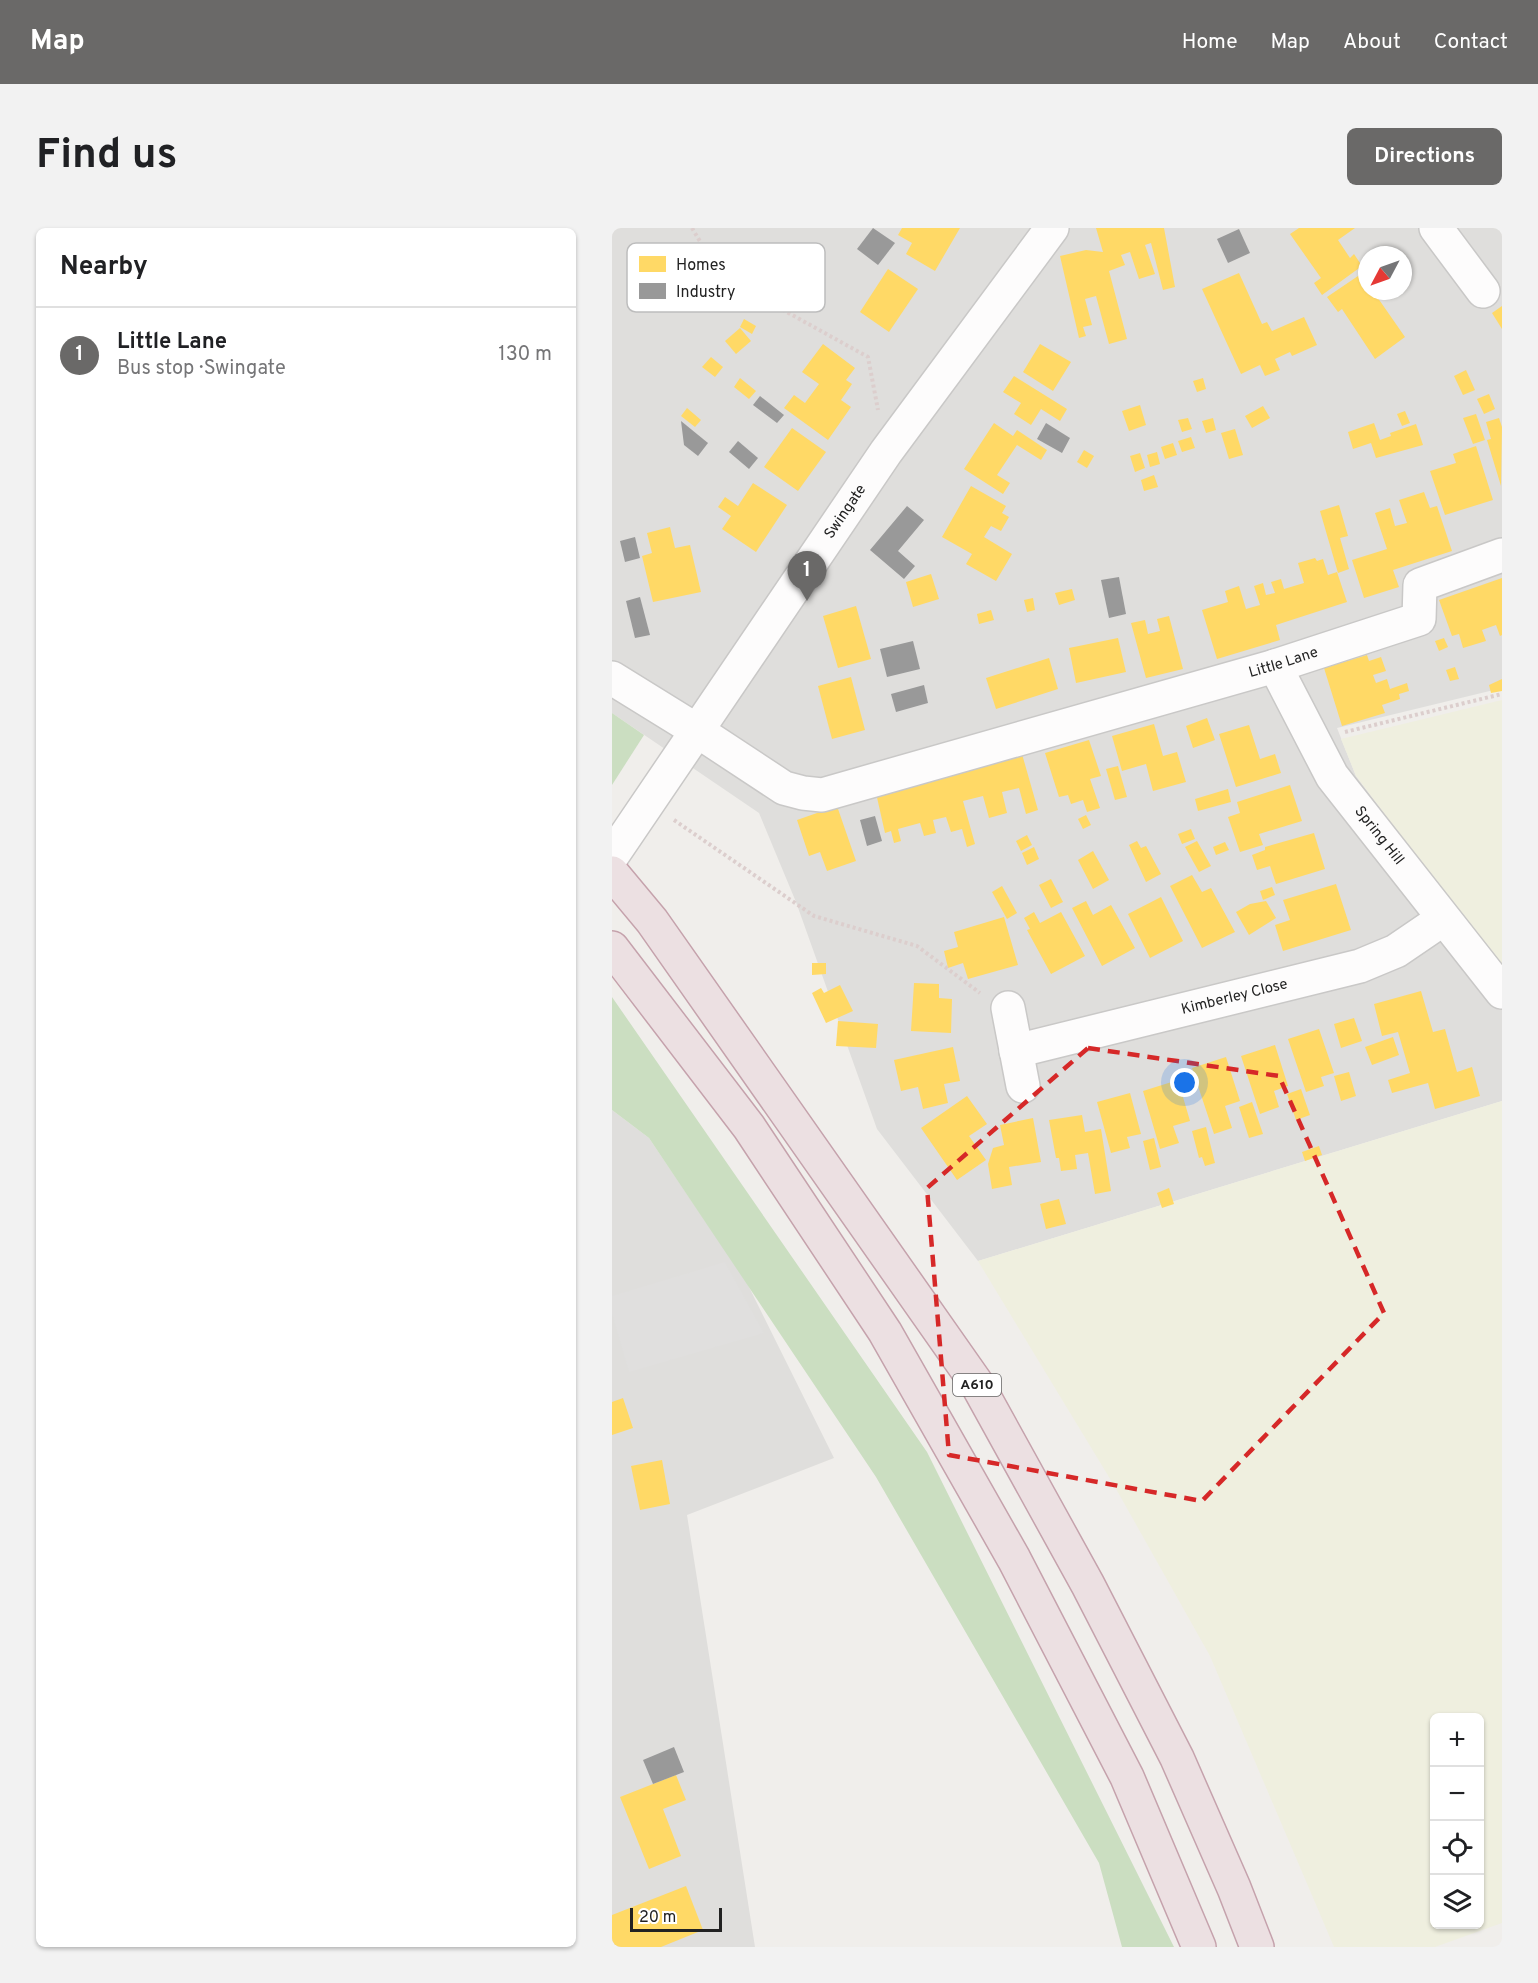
<!DOCTYPE html>
<html lang="en">
<head>
<meta charset="utf-8">
<style>
	:root { --surface:#fff; --page:#f2f2f2; --text:#202124; --muted:#757577; --line:#e0e0e0; --accent:#6a6968 }
	body { margin:0; font-family:Overpass,sans-serif; background:var(--page); color:var(--text) }
	.controls { position:absolute; right:18px; bottom:18px; display:grid; overflow:hidden; border-radius:9px; box-shadow:0 2px 4px #0004 }
	.controls button { width:54px; height:54px; display:grid; place-items:center; padding:0; border:0; border-bottom:2px solid var(--line); background:var(--surface); color:var(--text); font:30px sans-serif }
	.compass { position:absolute; left:746px; top:18px; width:54px; height:54px; border-radius:50%; background:var(--surface); box-shadow:0 2px 4px #0004; rotate:229deg }
	.scale { position:absolute; left:18px; bottom:15px; width:92px; box-sizing:border-box; padding-left:6px; border:3px solid #222; border-top:0; font-size:16px; line-height:21px; white-space:nowrap; color:#222; -webkit-text-stroke:4px #fff; paint-order:stroke }
	.you { position:absolute; left:573px; top:855px; width:21px; height:21px; margin:-15px; border:4px solid #fff; border-radius:50%; background:#1a73e8; box-shadow:0 0 0 9px #1a73e833 }
	.badge { display:grid; place-items:center; width:39px; height:39px; border-radius:50%; background:var(--accent); color:#fff; font-size:20px; font-weight:700 }
	.pin { position:absolute; translate:-50% -50px; filter:drop-shadow(0 2px 3px #0008) }
	.pin::after { content:''; position:absolute; top:32px; width:21px; height:18px; background:inherit; clip-path:polygon(0 0,100% 0,50% 100%) }
	.list { margin:0; padding:0; list-style:none }
	h2 { display:flex; justify-content:space-between; align-items:center; height:78px; margin:0; padding:0 24px; font-size:26px }
	h2 small { font-size:20px; font-weight:400; color:var(--muted) }
	.list li { display:grid; grid-template-columns:39px 1fr auto; gap:18px; align-items:center; box-sizing:border-box; height:96px; padding:0 24px; border-top:2px solid var(--line) }
	.list b { display:block; font-size:22px; white-space:nowrap }
	.list p { margin:0; font-size:20px; white-space:nowrap; color:var(--muted) }
	.list em { font-size:20px; font-style:normal; color:var(--muted) }
	.icon { flex:none; width:33px; height:33px; fill:none; stroke:currentColor; stroke-width:2; stroke-linecap:round; stroke-linejoin:round }
	.map { position:relative; flex:none; width:890px; height:1719px; overflow:hidden; border-radius:9px }
	header { display:flex; align-items:center; gap:36px; box-sizing:border-box; height:84px; padding:0 30px; background:var(--accent); color:#fff }
	header strong { font-size:28px }
	nav { display:flex; gap:33px; margin-inline-start:auto; font-size:21px }
	.intro { display:flex; align-items:center; justify-content:space-between; box-sizing:border-box; height:144px; padding:0 36px }
	h1 { margin:0; font-size:42px }
	.button { padding:15px 27px; border-radius:9px; background:var(--accent); color:#fff; font-size:21px; font-weight:700 }
	main { display:flex; gap:36px; padding:0 36px }
	aside { flex:1; background:var(--surface); border-radius:9px; box-shadow:0 2px 4px #0004 }
	.map>svg:first-child { display:block }
	.residential { fill:#dfdedc; fill-rule:evenodd }
	.farmland { fill:#efefdf; fill-rule:evenodd }
	.forest { fill:#cbdec1 }
	.parking { fill:#e0dfde }
	.homes { fill:#ffd966 }
	.industry { fill:#999 }
	.lines { fill:none; stroke-linecap:round; stroke-linejoin:round }
	.minor-casing { stroke:#c9c8c7; stroke-width:36 }
	.highway-casing { stroke:#c5a2ac; stroke-width:36 }
	.path { stroke:#dccecd; stroke-width:4; stroke-dasharray:3 3; stroke-linecap:butt }
	.minor { stroke:#fdfcfc; stroke-width:33 }
	.highway { stroke:#ece0e2; stroke-width:33 }
	.marked { fill:none; stroke:#d62828; stroke-width:4.5; stroke-dasharray:12 8; stroke-linejoin:round }
	.labels { text-anchor:middle; dominant-baseline:central; stroke-width:6; stroke-linejoin:round; paint-order:stroke }
	.shield { fill:#fff; stroke:#646464; stroke-width:1.5 }
	.shield-label { font-size:14px; font-weight:bold; fill:#222 }
	.street-label { font-size:15px; fill:#222; stroke:#fff }
	.key { fill:#fff; stroke:#bdbdbd; stroke-width:1.5 }
	.key-label { font-size:16px; fill:#222 }
</style>
</head>
<body>
<header>
<strong>Map</strong>
<nav><a>Home</a><a>Map</a><a>About</a><a>Contact</a></nav>
</header>
<div class="intro"><h1>Find us</h1><a class="button">Directions</a></div>
<main>
<aside>
<h2>Nearby<small></small></h2>
<ul class="list">
<li><span class="badge">1</span><div><b>Little Lane</b><p>Bus stop · Swingate</p></div><em>130 m</em></li>
</ul>
</aside>
<div class="map">
<svg width="890" height="1719" viewBox="0 0 890 1719">
	<rect width="100%" height="100%" fill="#f0eeeb"/>
	<g class="residential">
		<path d="M0,0h890v460l-165,40 19,48 146,194v131l-524,160 -101,-132 -81,-227 -37,-89 -147,-100zM755,27h36v36h-36z"/>
		<path d="M0,882l37,28 98,145 87,175 -147,57 68,432h-143z"/>
	</g>
	<g class="farmland">
		<path d="M890,472v270l-146,-194 -15,-37z"/>
		<path d="M890,873v822l-67,24h-101l-124,-291 -95,-169 -137,-226zM822,1490h45v206h-45z"/>
	</g>
	<g class="forest">
		<path d="M0,485l32,22 -32,50z"/>
		<path d="M0,769l315,455 247,495h-52l-23,-84 -223,-386 -227,-339 -37,-28z"/>
	</g>
	<path class="parking" d="M113,1034l39,71 -135,39 -17,-58v-18z"/>
	<g class="homes">
		<path d="M290,0h58l-25,43 -29,-17 6,-11 -14,-8z"/>
		<path d="M484,0h68l11,59 -12,3 -12,-47 -6,2 10,29 -16,5 -9,-27 -9,3 4,10 -16,6 18,68 -18,5 -13,-48 -11,3 7,26 -9,2 3,9 -7,2 -19,-82 26,-6 17,2z"/>
		<path d="M687,0h56l-17,12 12,18 4,-4 8,12 -40,29 -8,-12 7,-5 -31,-44z"/>
		<path d="M276,41l30,20 -29,43 -29,-20z"/>
		<path d="M627,45l23,51 5,-2 5,9 32,-14 13,28 -25,11 -2,-4 -15,7 5,11 -15,6 -5,-11 -19,9 -39,-85z"/>
		<path d="M749,46l6,9v8h6l32,46 -30,22 -33,-50 -4,3 -11,-15z"/>
		<path d="M890,78v23l-10,-16z"/>
		<path d="M132,91l12,7 -4,8 -12,-7z"/>
		<path d="M128,100l11,13 -15,13 -11,-13z"/>
		<path d="M211,116l32,24 -9,12 6,4 -11,16 10,7 -23,33 -44,-32 10,-13 11,8 14,-19 -17,-12z"/>
		<path d="M428,116l31,18 -18,29 -30,-19z"/>
		<path d="M99,129l12,10 -8,10 -13,-10z"/>
		<path d="M854,142l9,20 -12,5 -9,-19z"/>
		<path d="M402,148l53,33 -7,12 -19,-12 -10,16 -17,-11 7,-11 -18,-11z"/>
		<path d="M128,150l16,13 -7,8 -15,-12z"/>
		<path d="M591,150l3,11 -9,3 -4,-11z"/>
		<path d="M877,166l6,15 -11,5 -7,-15z"/>
		<path d="M528,177l6,20 -17,6 -7,-20z"/>
		<path d="M651,178l7,12 -18,10 -7,-12z"/>
		<path d="M75,180l14,12 -6,7 -14,-11z"/>
		<path d="M793,183l5,12 -8,3 -5,-12z"/>
		<path d="M864,186l9,26 -12,4 -10,-26z"/>
		<path d="M576,190l4,11 -10,3 -4,-12z"/>
		<path d="M601,190l3,12 -10,3 -4,-12z"/>
		<path d="M887,190l3,9 -1,59 -14,-46 4,-1 -5,-17z"/>
		<path d="M382,195l19,13 4,-6 30,20 -6,10 -24,-15 -20,30 13,8 -7,11 -39,-25z"/>
		<path d="M762,195l6,17 11,-4 -1,-3 26,-9 7,21 -47,13 -5,-15 -18,6 -5,-17z"/>
		<path d="M180,200l34,24 -28,39 -34,-24z"/>
		<path d="M623,201l8,26 -14,4 -8,-26z"/>
		<path d="M579,209l4,11 -13,4 -4,-11z"/>
		<path d="M561,215l4,12 -12,4 -4,-12z"/>
		<path d="M864,218l17,54 -48,15 -15,-44 26,-8 -3,-9z"/>
		<path d="M472,222l10,6 -7,12 -10,-6z"/>
		<path d="M545,224l3,12 -10,3 -3,-12z"/>
		<path d="M528,225l5,15 -10,4 -5,-16z"/>
		<path d="M542,247l4,12 -14,4 -3,-11z"/>
		<path d="M141,255l34,22 -31,47 -34,-23 9,-13 -13,-9 7,-10 13,9z"/>
		<path d="M359,258l35,20 -4,7 7,4 -8,14 -10,-5 -7,11 28,17 -16,27 -30,-17 6,-10 -30,-17z"/>
		<path d="M812,264l6,16 7,-2 15,45 -59,19 6,17 -35,11 -12,-38 35,-11 -12,-36 15,-5 5,18 12,-3 -8,-23z"/>
		<path d="M727,277l9,31 -8,2 9,31 -11,4 -18,-62z"/>
		<path d="M58,299l5,21 15,-3 11,47 -48,10 -11,-46 10,-3 -5,-20z"/>
		<path d="M703,330l2,3 6,-2 5,16 9,-3 10,30 -71,23 4,15 -63,19 -15,-49 26,-8 -3,-11 14,-5 7,23 14,-4 -6,-19 9,-3 3,12 9,-2 -4,-11 10,-3 3,10 20,-6 -6,-20z"/>
		<path d="M319,346l8,25 -26,8 -7,-25z"/>
		<path d="M890,350v57l-2,1 -4,-11 -14,5 4,11 -23,7 -4,-14 -7,2 -13,-36z"/>
		<path d="M460,361l3,11 -16,5 -4,-12z"/>
		<path d="M421,370l2,12 -8,2 -3,-12z"/>
		<path d="M244,378l15,53 -33,9 -15,-52z"/>
		<path d="M379,382l3,10 -15,4 -2,-10z"/>
		<path d="M557,388l14,53 -37,9 -15,-55 14,-3 3,14 12,-3 -3,-12z"/>
		<path d="M506,410l8,34 -50,11 -7,-35z"/>
		<path d="M832,410l4,9 -9,4 -4,-10z"/>
		<path d="M755,427l2,6 12,-4 5,14 -13,4 3,8 11,-4 3,10 17,-6 2,8 -10,3 1,5 -18,6 3,8 -43,13 -18,-58z"/>
		<path d="M437,430l9,31 -62,20 -10,-31z"/>
		<path d="M843,439l4,12 -9,2 -4,-11z"/>
		<path d="M239,449l14,53 -33,9 -14,-53z"/>
		<path d="M890,451v12l-11,2 -2,-8z"/>
		<path d="M595,490l8,22 -22,8 -7,-22z"/>
		<path d="M542,496l9,32 14,-4 9,30 -33,9 -7,-27 -24,7 -10,-35z"/>
		<path d="M637,497l11,34 15,-5 6,19 -45,14 -17,-53z"/>
		<path d="M477,512l12,36 -11,3 10,29 -13,4 -4,-12 -12,4 -3,-9 -9,2 -14,-44z"/>
		<path d="M410,526l16,56 -12,4 -7,-26 -17,4 5,21 -18,5 -6,-22 -20,5 12,43 -8,3 -5,-18 -11,3 -5,-15 -13,3 3,13 -12,3 -4,-13 -22,6 3,12 -7,2 -3,-12 -6,2 -9,-40z"/>
		<path d="M506,538l9,31 -12,3 -9,-31z"/>
		<path d="M678,557l12,36 -43,13 4,11 -23,7 -12,-35 12,-4 -3,-11z"/>
		<path d="M616,561l3,13 -33,9 -3,-12z"/>
		<path d="M225,578l19,55 -29,10 -7,-19 -11,4 -12,-36z"/>
		<path d="M474,587l5,10 -8,4 -5,-10z"/>
		<path d="M579,601l4,10 -13,5 -4,-10z"/>
		<path d="M702,605l11,36 -49,15 -6,-18 -13,4 -5,-15 13,-5v-3z"/>
		<path d="M415,607l5,10 -11,6 -5,-10z"/>
		<path d="M525,613l4,7 5,-2 15,28 -15,8 -17,-37z"/>
		<path d="M585,613l14,25 -12,6 -14,-25z"/>
		<path d="M613,614l4,8 -13,5 -3,-8z"/>
		<path d="M422,619l5,12 -12,6 -5,-12z"/>
		<path d="M481,623l16,29 -16,9 -15,-29z"/>
		<path d="M580,647l10,17 9,-4 24,44 -33,16 -32,-62z"/>
		<path d="M439,651l12,23 -12,6 -12,-23z"/>
		<path d="M724,656l15,46 -68,21 -8,-26 15,-5 -7,-20z"/>
		<path d="M390,658l15,27 -10,6 -15,-27z"/>
		<path d="M660,659l3,8 -12,5 -3,-9z"/>
		<path d="M549,669l22,44 -33,17 -22,-44z"/>
		<path d="M474,673l7,14 18,-10 24,43 -33,18 -30,-58z"/>
		<path d="M654,673l10,17 -27,17 -13,-23 14,-8z"/>
		<path d="M422,684l6,11 21,-11 24,44 -34,18 -24,-44 3,-1 -6,-11z"/>
		<path d="M392,689l14,48 -50,14 -5,-16 -15,5 -4,-17 14,-4 -4,-15z"/>
		<path d="M200,735h14v11l-14,1z"/>
		<path d="M302,755l25,1v14l13,1 -1,34 -40,-2z"/>
		<path d="M228,757l13,26 -27,12 -14,-30 9,-5 3,5z"/>
		<path d="M809,763l12,41 12,-3 12,43 15,-5 8,29 -45,13 -7,-26 -36,10 -4,-13 22,-7 -12,-41 -16,4 -8,-32z"/>
		<path d="M742,790l8,23 -21,7 -7,-24z"/>
		<path d="M226,793l40,3 -2,24 -40,-2z"/>
		<path d="M707,801l15,44 -13,4 3,9 -18,6 -18,-53z"/>
		<path d="M781,809l6,18 -27,10 -7,-18z"/>
		<path d="M663,817l13,41 -14,5 5,16 -19,7 -19,-58z"/>
		<path d="M341,819l7,34 -16,3 4,19 -25,6 -5,-22 -17,4 -7,-31z"/>
		<path d="M614,829l14,44 -15,5 7,22 -18,6 -22,-66z"/>
		<path d="M737,844l7,24 -15,5 -7,-25z"/>
		<path d="M566,852l12,41 -17,5 6,17 -19,6 -17,-58z"/>
		<path d="M689,861l9,26 -14,5 -9,-26z"/>
		<path d="M518,865l11,41 -14,3 3,11 -19,5 -14,-51z"/>
		<path d="M355,868l20,28 -18,12 17,24 -29,20 -36,-52z"/>
		<path d="M640,874l11,32 -14,4 -10,-31z"/>
		<path d="M470,887l3,17 16,-3 10,62 -16,3 -7,-41 -13,2 2,14 -16,2 -2,-13h-3l-7,-38z"/>
		<path d="M421,890l8,44 -32,5 3,18 -20,4 -4,-25 5,-16 11,-3 -4,-20z"/>
		<path d="M594,899l9,36 -10,3 -3,-9 -3,1 -7,-27z"/>
		<path d="M542,910l7,29 -11,3 -7,-29z"/>
		<path d="M707,918l3,9 -17,6 -3,-9z"/>
		<path d="M557,960l5,16 -12,4 -5,-15z"/>
		<path d="M447,971l7,25 -20,5 -6,-25z"/>
		<path d="M11,1170l10,30 -21,7v-33z"/>
		<path d="M50,1232l8,44 -30,6 -9,-44z"/>
		<path d="M64,1547l10,25 -23,9 18,47 -32,13 -29,-72z"/>
		<path d="M74,1658l17,44 -42,17h-49v-32z"/>
	</g>
	<g class="industry">
		<path d="M261,0l22,15 -17,22 -21,-16z"/>
		<path d="M627,1l11,24 -22,10 -11,-24z"/>
		<path d="M148,168l24,19 -7,8 -24,-18z"/>
		<path d="M69,193l27,22 -10,13 -14,-11z"/>
		<path d="M434,195l24,15 -8,15 -25,-14z"/>
		<path d="M126,213l20,17 -9,11 -20,-17z"/>
		<path d="M295,278l17,14 -26,31 17,15 -11,13 -34,-29z"/>
		<path d="M23,309l5,21 -15,4 -5,-21z"/>
		<path d="M507,349l7,37 -17,4 -8,-38z"/>
		<path d="M28,369l10,38 -15,3 -9,-37z"/>
		<path d="M301,413l7,28 -33,8 -7,-28z"/>
		<path d="M312,457l4,18 -32,9 -5,-18z"/>
		<path d="M263,588l7,25 -15,5 -7,-26z"/>
		<path d="M62,1519l10,25 -31,12 -10,-24z"/>
	</g>
	<g class="lines">
		<defs>
			<g id="minor">
				<path d="M824,0l47,63"/>
				<path id="s1" d="M663,438l57,110 170,216"/>
				<path id="s2" d="M0,450l84,52 88,58 19,5 19,2 453,-129 144,-47 1,-34 82,-30"/>
				<path id="s3" d="M0,628l274,-404 166,-224"/>
				<path d="M396,780l15,78"/>
				<path id="s4" d="M404,823l344,-85 36,-15 47,-32"/>
			</g>
			<g id="highway">
				<path d="M0,645l40,48 325,463 111,201 89,173 57,130 23,59"/>
				<path d="M0,720l137,179 136,205 129,227 113,218 72,170"/>
			</g>
		</defs>
		<use href="#minor" class="minor-casing"/>
		<use href="#highway" class="highway-casing"/>
		<g class="path">
			<path d="M80,0l28,47 148,82 10,53"/>
			<path d="M733,504l157,-38"/>
			<path d="M62,592l140,96 103,30 63,47"/>
		</g>
		<use href="#minor" class="minor"/>
		<use href="#highway" class="highway"/>
	</g>
	<path class="marked" d="M476,820l191,28 105,237 -182,188 -253,-46 -22,-267z"/>
	<g class="labels">
		<rect class="shield" x="341" y="1146" width="48" height="22" rx="4.5"/>
		<g class="shield-label">
			<text x="365" y="1157">A610</text>
		</g>
		<g class="street-label">
			<text stroke="none"><textPath href="#s3" startOffset="416">Swingate</textPath></text>
			<text stroke="none"><textPath href="#s2" startOffset="723">Little Lane</textPath></text>
			<text stroke="none"><textPath href="#s1" startOffset="200">Spring Hill</textPath></text>
			<text stroke="none"><textPath href="#s4" startOffset="225">Kimberley Close</textPath></text>
		</g>
	</g>
	<rect x="15" y="15" width="198" height="69" rx="9" class="key"/>
	<rect x="27" y="28" width="27" height="16" fill="#ffd966"/>
	<rect x="27" y="55" width="27" height="16" fill="#999"/>
	<g class="key-label">
		<text x="64" y="42">Homes</text>
		<text x="64" y="69">Industry</text>
	</g>
</svg>
<div class="controls">
<button>+</button>
<button>−</button>
<button><svg class="icon" aria-label="locate" viewBox="0 0 24 24"><circle cx="12" cy="12" r="6"/><path d="M12 2v4M12 18v4M2 12h4M18 12h4"/></svg></button>
<button><svg class="icon" aria-label="layers" viewBox="0 0 24 24"><path d="M12 4l9 5-9 5-9-5zM3 14l9 5 9-5"/></svg></button>
</div>
<svg class="compass" viewBox="-18 -18 36 36"><path d="M0-13l5 13h-10z" fill="#e53935"/><path d="M0 13l5-13h-10z" fill="#757577"/></svg>
<div class="scale">20 m</div>
<div class="you"></div>
<div class="pin badge" style="left:195px;top:373px">1</div>
</div>
</main>
</body>
</html>
